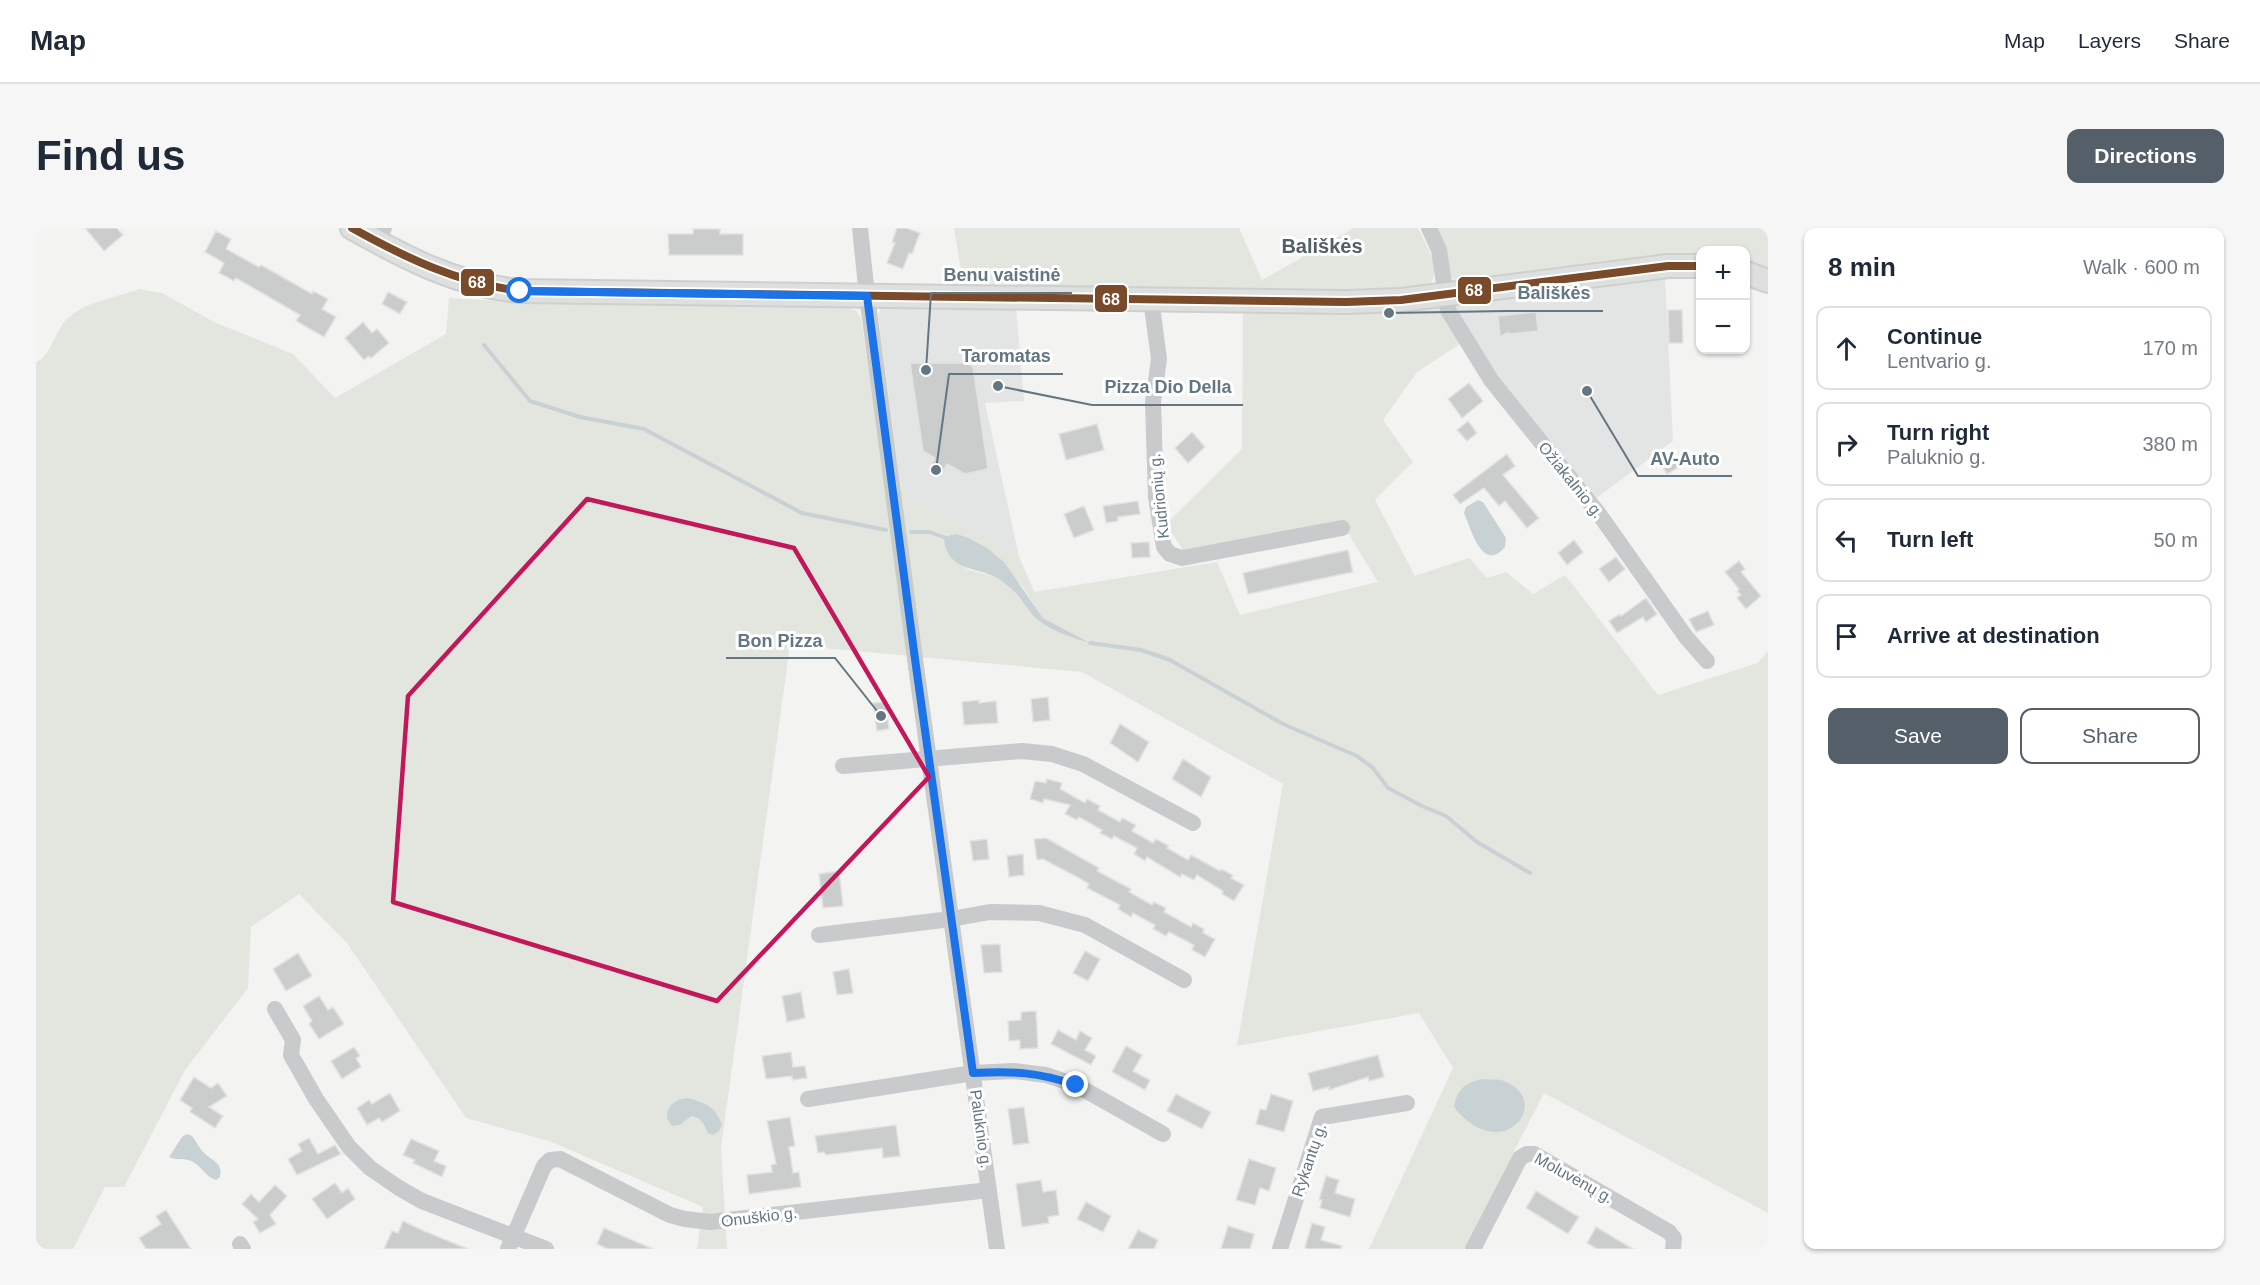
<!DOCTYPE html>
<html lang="en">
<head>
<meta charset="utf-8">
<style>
	:root { --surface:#fff; --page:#f6f6f7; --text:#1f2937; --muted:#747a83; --line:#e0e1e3; --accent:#545f6a }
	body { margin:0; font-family:Arial,sans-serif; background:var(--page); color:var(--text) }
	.controls { position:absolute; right:18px; top:18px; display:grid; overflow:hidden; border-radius:12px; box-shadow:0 2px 4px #0004 }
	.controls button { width:54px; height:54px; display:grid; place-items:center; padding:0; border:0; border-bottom:2px solid var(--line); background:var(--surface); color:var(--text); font:30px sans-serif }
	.stop { position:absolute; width:18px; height:18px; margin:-14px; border:4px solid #1a73e8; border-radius:50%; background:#fff }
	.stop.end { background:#1a73e8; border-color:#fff; box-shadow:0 2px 6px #0008 }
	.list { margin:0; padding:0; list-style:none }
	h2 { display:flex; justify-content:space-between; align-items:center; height:78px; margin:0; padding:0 24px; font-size:26px }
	h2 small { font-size:20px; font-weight:400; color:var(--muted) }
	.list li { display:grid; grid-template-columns:39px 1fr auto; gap:18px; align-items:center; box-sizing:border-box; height:84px; margin:0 12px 12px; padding:0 12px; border:2px solid var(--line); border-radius:12px }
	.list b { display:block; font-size:22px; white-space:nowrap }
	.list p { margin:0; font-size:20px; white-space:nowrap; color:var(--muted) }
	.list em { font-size:20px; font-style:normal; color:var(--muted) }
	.actions { display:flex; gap:12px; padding:18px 24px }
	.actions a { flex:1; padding:14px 0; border:2px solid var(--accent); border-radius:12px; text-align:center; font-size:21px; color:var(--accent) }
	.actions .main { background:var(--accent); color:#fff }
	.icon { flex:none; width:33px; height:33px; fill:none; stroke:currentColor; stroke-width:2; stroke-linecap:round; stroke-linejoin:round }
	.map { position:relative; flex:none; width:1732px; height:1021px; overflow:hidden; border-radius:12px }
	header { display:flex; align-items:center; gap:36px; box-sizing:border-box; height:84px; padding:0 30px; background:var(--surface); border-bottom:2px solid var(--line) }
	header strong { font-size:28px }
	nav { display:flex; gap:33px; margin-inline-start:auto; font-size:21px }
	.intro { display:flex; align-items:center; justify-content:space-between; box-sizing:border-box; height:144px; padding:0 36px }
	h1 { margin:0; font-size:42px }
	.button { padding:15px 27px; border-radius:12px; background:var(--accent); color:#fff; font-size:21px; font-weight:700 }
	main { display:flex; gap:36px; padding:0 36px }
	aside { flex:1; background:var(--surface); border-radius:12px; box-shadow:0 2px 4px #0004 }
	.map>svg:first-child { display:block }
	.built { fill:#e3e4e4 }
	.green { fill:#e3e6df; fill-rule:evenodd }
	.water { fill:#c8d2d4 }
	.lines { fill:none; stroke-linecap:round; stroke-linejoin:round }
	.stream { stroke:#c8d2d4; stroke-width:4 }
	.building { fill:#cbcdcd; stroke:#e2e2e1; stroke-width:1.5 }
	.major-casing { stroke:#cfcfcf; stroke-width:26 }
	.minor { stroke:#c8cacb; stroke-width:16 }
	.major { stroke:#dedfdf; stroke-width:22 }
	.bus-1-casing { stroke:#fff; stroke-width:12 }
	.bus-1 { stroke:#7a4b2a; stroke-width:8 }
	.route { stroke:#1a73e8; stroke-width:8 }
	.marked { fill:none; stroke:#c2185b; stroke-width:4.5; stroke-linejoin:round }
	.labels { text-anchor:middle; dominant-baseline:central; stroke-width:6; stroke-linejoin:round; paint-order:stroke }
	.street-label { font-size:16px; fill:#637782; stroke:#fff }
	.quarter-label { font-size:20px; font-weight:bold; fill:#515f67; stroke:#fff }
	.leader { fill:none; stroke:#637782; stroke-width:2 }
	.callout-dot { fill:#637782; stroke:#fff; stroke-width:2 }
	.callout-label { font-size:18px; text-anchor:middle; font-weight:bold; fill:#637782; stroke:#fff; stroke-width:6; stroke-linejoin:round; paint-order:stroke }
	.line-badge { stroke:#fff; stroke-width:2 }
	.badge-label { font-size:16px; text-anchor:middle; font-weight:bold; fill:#fff }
</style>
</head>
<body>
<header>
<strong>Map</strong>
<nav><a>Map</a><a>Layers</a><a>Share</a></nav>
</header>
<div class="intro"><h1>Find us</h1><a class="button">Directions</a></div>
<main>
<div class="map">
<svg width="1732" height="1021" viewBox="0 0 1732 1021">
	<rect width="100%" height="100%" fill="#f3f3f1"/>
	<g class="built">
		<path d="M1629,48l8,165 -79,59 -154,-199z"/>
		<path d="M853,77l127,2 8,94 -39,2 34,153 -118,-67 -23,-174 3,-7z"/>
	</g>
	<g class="green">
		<path d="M918,0h285l23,52 92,-52h64c8,18 27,43 9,60l-103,5 -361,-10z"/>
		<path d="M1399,0h333v41l-22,-6v-13h-46v6h-36l-206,25 -6,-2 -2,-4z"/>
		<path d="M104,61l22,4 52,29 79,32 42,44 111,-64 3,-36 79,5 320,4 8,4 5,7 26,173 14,-2 118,67 15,36 183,-30 23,53 138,-33 -35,-57 -160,25 -17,-26 76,-75 1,-141 197,-7 23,41 -46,30 -34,48 30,42 -38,38 40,76 54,-18 18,20 19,-6 27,22 32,-19 93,120 100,-32 10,-12v562l-224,-120 -80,156h-95l84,-181 -34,-55 -182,33 46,-262 -201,-112 -292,-27 -69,503 6,101h-30l6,-42 -154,-66 -83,-23 -119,-175 -48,-49 -48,33 -3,61 -63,82 -61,117h-19l-32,62h-37v-887c15,-5 19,-34 33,-45 19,-16 48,-20 71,-28zM921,306l12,4 18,10 35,38 21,32 42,23 -15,-5 -38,-22 -20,-26 -17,-11 -28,-8z"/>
	</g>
	<g class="water">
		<path d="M1442,272l5,2 23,36 -1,9c-23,27 -34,-19 -41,-34l2,-6z"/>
		<path d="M921,306l12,4 18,10 17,14 39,56 47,25c-19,-6 -44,-13 -58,-29 -8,-9 -14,-21 -24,-28 -5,-4 -10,-8 -15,-10 -23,-10 -43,-6 -49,-35l3,-5z"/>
		<path d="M1446,851c6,1 13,0 19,1 56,18 2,89 -47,27 3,-17 10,-24 28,-28z"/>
		<path d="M651,870c18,4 29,9 35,27l-3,6 -6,4 -5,-2c-4,-8 -6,-16 -17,-17l-11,9 -8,1c-12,-13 0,-27 15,-28z"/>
		<path d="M151,906l5,2c4,5 7,12 12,17 9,8 19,10 16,24l-4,3c-10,-3 -14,-13 -23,-18 -8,-5 -16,-1 -24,-5l13,-20z"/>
	</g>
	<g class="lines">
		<g class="stream">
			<path d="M448,117l46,56 50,16 64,12 158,84 84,17"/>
			<path d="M875,304h19l16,6"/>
			<path d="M1054,415l51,7 29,10 113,64 74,32 16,12 15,20 34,18 24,10 31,26 53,31"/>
		</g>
	</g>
	<g class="building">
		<path d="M49,0h32l6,7 -19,16z"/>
		<path d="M861,0h9l14,5 -8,21 -3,-1 -6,16 -16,-6 8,-20 -3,-1z"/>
		<path d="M657,1h27v5h23v21h-74l-1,-21h25z"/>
		<path d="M180,3l15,8 -5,10 33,18 2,-2 51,29 1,-3 15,8 -6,10 14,8 -12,20 -28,-16 4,-6 -64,-37 -2,3 -15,-8 5,-10 -19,-11z"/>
		<path d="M352,64l19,10 -7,12 -18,-10z"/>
		<path d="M1632,82h14l1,33h-14z"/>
		<path d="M1500,84l2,19 -29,3 -1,-2 -8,5 -2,-21z"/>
		<path d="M327,94l9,11 5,-4 12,14 -18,15 -2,-2 -5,4 -19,-22z"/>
		<path d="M874,135h58l5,4 15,102 -23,5 -18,-10 -6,11 -12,-6 6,-11 -12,-7z"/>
		<path d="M1433,155l14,18 -21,17 -14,-19z"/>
		<path d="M1432,193l9,12 -10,8 -10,-11z"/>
		<path d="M1061,196l7,26 -38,10 -7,-26z"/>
		<path d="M1156,204l13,15 -17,16 -13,-15z"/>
		<path d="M1634,225l9,14 -12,7 -9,-14z"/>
		<path d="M1471,226l8,12 -12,9 36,43 -12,10 -22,-27 -6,5 -15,-18 -24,16 -7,-9z"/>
		<path d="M1102,273l2,13 -22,3v4l-12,2 -3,-17z"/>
		<path d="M1048,278l10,24 -20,8 -10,-24z"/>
		<path d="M1538,312l9,12 -16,13 -9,-12z"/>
		<path d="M1113,314l1,15 -18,1 -1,-15z"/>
		<path d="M1312,322l5,22 -105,22 -5,-21z"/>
		<path d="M1580,329l9,12 -16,13 -10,-13z"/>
		<path d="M1703,333l6,8 -4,3 20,24 -15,13 -9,-11 4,-3 -4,-4 2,-2 -14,-17z"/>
		<path d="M1610,370l11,16 -11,8 -3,-5 -26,16 -8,-12 11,-7 1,2z"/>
		<path d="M1672,383l6,14 -18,7 -7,-13z"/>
		<path d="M1012,469l2,23 -17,2 -2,-23z"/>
		<path d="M943,472v3l17,-2 2,22 -34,2 -2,-23z"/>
		<path d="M850,474l3,27 -12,2 -4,-28z"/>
		<path d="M1084,496l29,18 -11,20 -28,-19z"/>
		<path d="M1147,531l28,18 -10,20 -29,-18z"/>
		<path d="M1011,551l15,4 -2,6 25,14 2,-4 13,7 -2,4 22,12 2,-4 14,7 -4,6 21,12 3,-4 13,7 -2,2 21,12 3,-5 29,16 1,-2 12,6 -2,3 13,7 -10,16 -12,-7 1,-3 -26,-16 -3,5 -12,-6 -2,3 -33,-20 -2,4 -11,-7 3,-6 -23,-12 -2,3 -12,-6 2,-3 -23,-13 -2,3 -12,-6 5,-9 -26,-6 -1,4 -13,-4 5,-18 11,2z"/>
		<path d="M1010,610l53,30 -2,3 34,18 -2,3 23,13 2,-3 12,6 -2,4 27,15 2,-4 11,6 -1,4 12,6 -10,18 -13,-7 2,-5 -25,-13 -3,4 -13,-7 2,-4 -22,-12 -2,4 -13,-8 2,-4 -33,-17 2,-4 -10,-6 -36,-19 -6,1 -3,-21z"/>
		<path d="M951,611l2,20 -16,2 -3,-20z"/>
		<path d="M987,626l1,21 -15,2 -2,-21z"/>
		<path d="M803,643l4,35 -20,2 -4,-34z"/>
		<path d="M964,716l2,28 -18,1 -3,-28z"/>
		<path d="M1049,723l15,8 -12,22 -15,-8z"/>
		<path d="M262,725l14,23 -26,15 -13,-22z"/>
		<path d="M813,741l4,24 -16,2 -4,-23z"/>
		<path d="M765,764l4,26 -18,4 -5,-26z"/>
		<path d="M283,768l9,14 5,-3 11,17 -25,15 -10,-15 3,-3 -9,-15z"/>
		<path d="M1000,783l2,37 -18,1v-9l-11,1 -1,-20 13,-1v-8z"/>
		<path d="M1022,802l18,10 4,-9 12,7 -7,12 11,6 -5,9 -40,-21z"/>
		<path d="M1090,818l16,9 -9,16 17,9 -5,10 -33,-18z"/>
		<path d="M318,819l6,9 -4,2 5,9 -19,12 -11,-18z"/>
		<path d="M755,824l2,15 12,-1 2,12 -15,2v-4l-26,3 -4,-23z"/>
		<path d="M1342,827l6,22 -15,4 -1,-4 -39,13v-3l-16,4 -5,-18z"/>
		<path d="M158,849l17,11 7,-5 9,13 -18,11 14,9 -8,12 -25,-16 2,-4 -12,-8z"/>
		<path d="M354,865l10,18 -18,11 -3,-4 -12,7 -10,-17 12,-8 3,4z"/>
		<path d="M1140,866l35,18 -9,17 -35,-18z"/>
		<path d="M1235,866l22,7 -9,31 -28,-8 4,-15 6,1z"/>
		<path d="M988,879l5,36 -16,2 -5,-36z"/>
		<path d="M754,889l5,29 -6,1 4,26 6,-1 2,15 -52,7 -2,-19 25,-3 -1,-7 5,-1 -9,-43z"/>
		<path d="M860,897l4,31 -17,2 -1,-10 -56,7 -2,-3 -6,1 -3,-17z"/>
		<path d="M273,910l9,16 17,-9 6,9 -44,21 -9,-16 14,-8 -4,-7z"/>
		<path d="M375,911l28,12 -5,10 12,5 -4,11 -29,-14 2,-3 -12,-5z"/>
		<path d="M1213,931l27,9 -7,23 -9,-3 -5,17 -19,-5z"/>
		<path d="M1290,948l13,4 -4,13 20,6 -5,18 -30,-9 2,-8h-3z"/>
		<path d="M1005,952l2,12 13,-2 3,25 -11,2 1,6 -27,4 -6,-43z"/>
		<path d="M299,955l7,10 6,-5 7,11 -28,20 -15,-20z"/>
		<path d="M239,957l12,11 -17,19 6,9 -16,9 -7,-11 5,-3 -16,-15 9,-10 8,8z"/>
		<path d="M1500,963l43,26 -11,17 -42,-26z"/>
		<path d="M1050,974l25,14 -8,16 -26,-13z"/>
		<path d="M130,982l25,39h-45l-7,-11 22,-14 -5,-8z"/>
		<path d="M367,993l21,10 44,18h-84l8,-18 6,2z"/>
		<path d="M1276,995l13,4 -4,13 21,6 -1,3h-34l-2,-2z"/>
		<path d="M1192,998l26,8 -4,15h-29z"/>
		<path d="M1560,999l37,22h-36l-10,-6z"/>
		<path d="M568,1000l49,21h-45l-11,-5z"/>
		<path d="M1102,1002l20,10 -4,9h-26z"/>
	</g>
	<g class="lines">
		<defs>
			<g id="major">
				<path d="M316,0c56,31 104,57 168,63l826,11 55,-2 267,-34h32"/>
				<path d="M1710,45l22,8"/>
			</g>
		</defs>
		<use href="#major" class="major-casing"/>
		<g class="minor">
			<path d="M824,0l7,68 48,363 82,590"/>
			<path d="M1393,0l10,22 9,60 43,70 108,134 87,123 21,24"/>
			<path d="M340,13l8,-13"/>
			<path d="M1115,71l8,60 -6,43 3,95 8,50 6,7 12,4 160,-30"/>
			<path d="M807,538l179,-15 30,3 31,10 110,59"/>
			<path d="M783,707l132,-16 39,-7 49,1 46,12 99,55"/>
			<path d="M239,781l18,31 -2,15 25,44 33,48 21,21 29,20 23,13 124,48"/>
			<path d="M772,871l165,-26 41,-2 32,4 30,10 87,49"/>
			<path d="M204,1016l3,5"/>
			<path d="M472,1021l36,-83 6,-6 10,-1 110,56 15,4 25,3 279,-32"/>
			<path d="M1244,1021l42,-132 85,-14"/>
			<path d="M1437,1021l47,-91 7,-4h7l135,78 5,6 -1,11"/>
		</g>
		<use href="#major" class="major"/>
		<defs>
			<path id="bus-1" d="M316,0c54,30 106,55 168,63l826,11 55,-2 267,-34h32"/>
		</defs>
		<use href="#bus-1" class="bus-1-casing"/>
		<use href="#bus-1" class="bus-1"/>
	</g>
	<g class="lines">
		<path class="route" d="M484,63l347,5 48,363 58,414c41,-2 64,-1 103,12"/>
	</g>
	<path class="marked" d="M551,271l207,49 135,229 -212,224 -324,-99 15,-206z"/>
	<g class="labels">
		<g class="street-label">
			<text transform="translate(1535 252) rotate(51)">Ožiakalnio g.</text>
			<text transform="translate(1123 268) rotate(-96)">Kudrionių g.</text>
			<text transform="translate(945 901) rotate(82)">Paluknio g.</text>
			<text transform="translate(1273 932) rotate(-71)">Rykantų g.</text>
			<text transform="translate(1538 950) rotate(29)">Moluvėnų g.</text>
			<text transform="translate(723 989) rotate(-7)">Onuškio g.</text>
		</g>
		<g class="quarter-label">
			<text x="1286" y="18">Bališkės</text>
		</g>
	</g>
	<path class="leader" d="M890 142L895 65H1036M1353 85L1470 83H1567M900 242L913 146H1027M962 158L1056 177H1207M1551 163L1602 248H1696M845 488L799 430H690"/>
	<g class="callout-dot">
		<circle cx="890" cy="142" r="6"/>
		<circle cx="1353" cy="85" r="6"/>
		<circle cx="900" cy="242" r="6"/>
		<circle cx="962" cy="158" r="6"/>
		<circle cx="1551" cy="163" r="6"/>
		<circle cx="845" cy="488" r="6"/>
	</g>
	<g class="callout-label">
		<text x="966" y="53">Benu vaistinė</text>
		<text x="1518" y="71">Bališkės</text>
		<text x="970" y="134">Taromatas</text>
		<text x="1132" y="165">Pizza Dio Della</text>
		<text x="1649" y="237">AV-Auto</text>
		<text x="744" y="419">Bon Pizza</text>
	</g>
	<g class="line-badge">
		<rect x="424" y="40" width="35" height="29" rx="6" fill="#7a4b2a"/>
		<rect x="1421" y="48" width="35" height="29" rx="6" fill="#7a4b2a"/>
		<rect x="1058" y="56" width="34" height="29" rx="6" fill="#7a4b2a"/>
	</g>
	<g class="badge-label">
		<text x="441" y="60">68</text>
		<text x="1438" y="68">68</text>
		<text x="1075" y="77">68</text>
	</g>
</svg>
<div class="controls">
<button>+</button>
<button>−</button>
</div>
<div class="stop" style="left:484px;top:63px"></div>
<div class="stop end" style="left:1040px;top:857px"></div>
</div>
<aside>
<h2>8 min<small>Walk · 600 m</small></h2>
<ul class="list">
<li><svg class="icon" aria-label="ahead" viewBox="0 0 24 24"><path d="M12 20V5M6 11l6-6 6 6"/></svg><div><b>Continue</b><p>Lentvario g.</p></div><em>170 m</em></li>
<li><svg class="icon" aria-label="right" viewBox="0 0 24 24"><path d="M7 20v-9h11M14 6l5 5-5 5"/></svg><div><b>Turn right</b><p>Paluknio g.</p></div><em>380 m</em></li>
<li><svg class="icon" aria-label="left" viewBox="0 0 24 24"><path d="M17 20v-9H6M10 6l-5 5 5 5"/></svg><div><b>Turn left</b></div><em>50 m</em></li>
<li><svg class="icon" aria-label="arrive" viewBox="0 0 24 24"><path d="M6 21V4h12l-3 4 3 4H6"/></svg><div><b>Arrive at destination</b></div></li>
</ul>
<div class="actions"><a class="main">Save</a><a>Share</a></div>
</aside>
</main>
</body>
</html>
